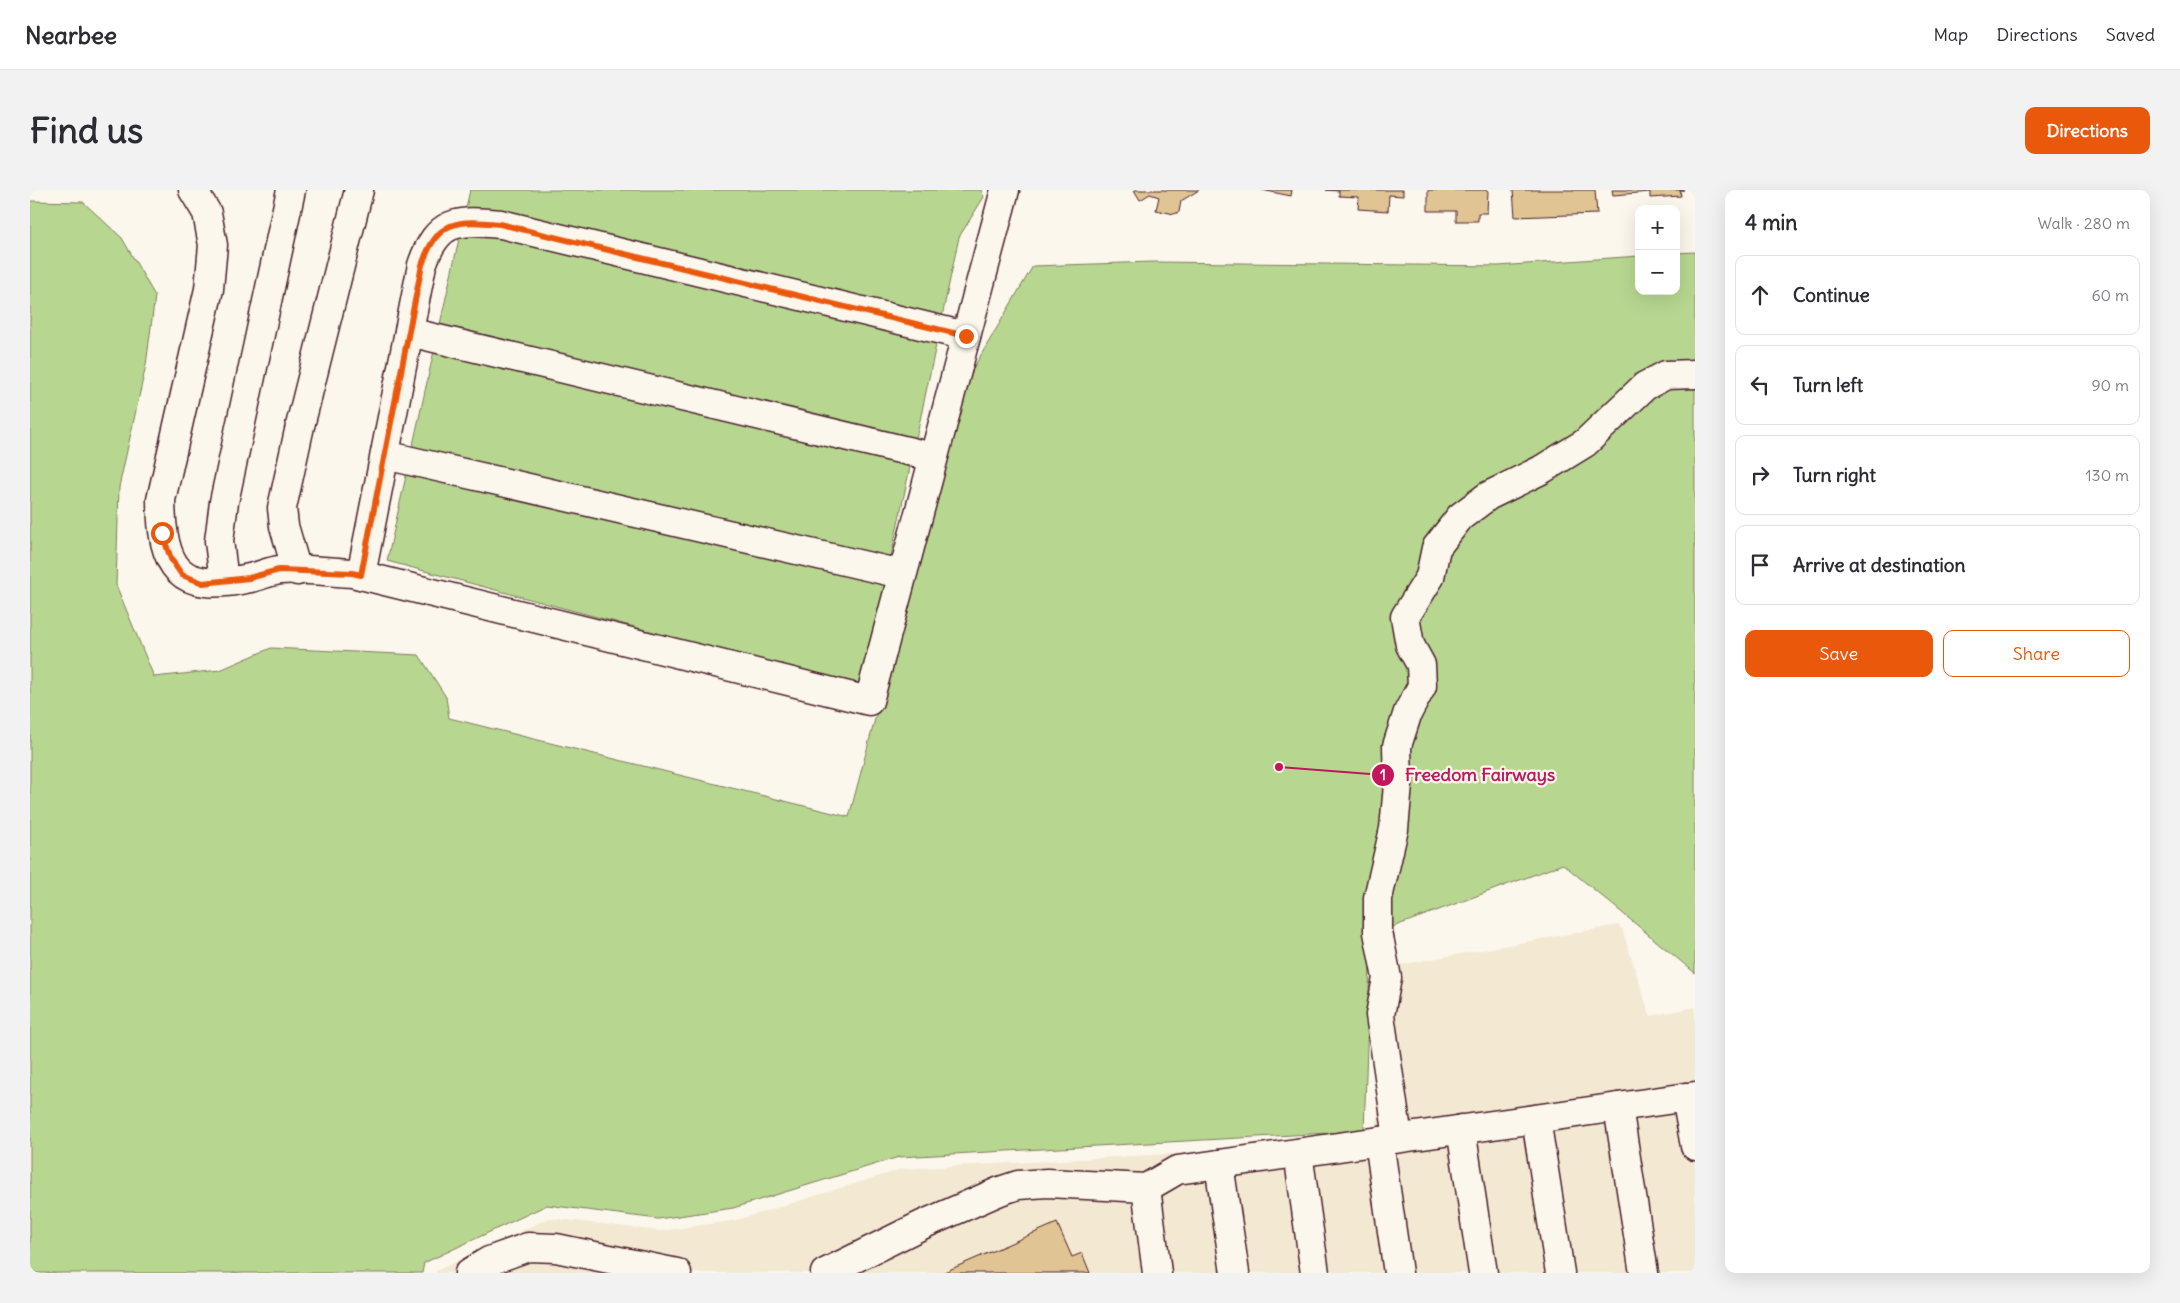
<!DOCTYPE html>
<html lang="en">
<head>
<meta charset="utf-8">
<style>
	:root { --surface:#fff; --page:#f2f2f3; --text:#2b2b33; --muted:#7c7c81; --line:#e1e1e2; --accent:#ea580c }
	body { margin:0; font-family:Delius,sans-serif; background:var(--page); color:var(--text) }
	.controls { position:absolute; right:15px; top:15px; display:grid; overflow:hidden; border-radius:10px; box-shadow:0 5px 20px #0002 }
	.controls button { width:45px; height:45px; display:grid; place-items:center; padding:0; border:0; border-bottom:1px solid var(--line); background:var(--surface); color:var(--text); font:25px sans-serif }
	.stop { position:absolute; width:15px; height:15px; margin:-11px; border:4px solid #ea580c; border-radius:50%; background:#fff }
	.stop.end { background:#ea580c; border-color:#fff; box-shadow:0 1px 5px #0008 }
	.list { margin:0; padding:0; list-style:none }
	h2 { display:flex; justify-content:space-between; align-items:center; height:65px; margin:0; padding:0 20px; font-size:21px }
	h2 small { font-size:16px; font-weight:400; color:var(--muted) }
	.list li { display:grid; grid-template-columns:32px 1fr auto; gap:15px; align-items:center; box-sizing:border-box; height:80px; margin:0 10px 10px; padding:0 10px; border:1px solid var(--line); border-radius:10px }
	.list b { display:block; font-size:19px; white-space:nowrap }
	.list em { font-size:16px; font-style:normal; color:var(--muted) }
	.actions { display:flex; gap:10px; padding:15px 20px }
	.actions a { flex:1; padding:11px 0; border:1px solid var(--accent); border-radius:10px; text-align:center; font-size:18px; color:var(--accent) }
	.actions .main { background:var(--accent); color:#fff }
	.icon { flex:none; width:28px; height:28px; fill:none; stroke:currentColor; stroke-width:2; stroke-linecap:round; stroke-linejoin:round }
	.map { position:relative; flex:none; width:1665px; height:1083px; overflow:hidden; border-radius:10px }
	header { display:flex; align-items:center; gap:30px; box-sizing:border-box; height:70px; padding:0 25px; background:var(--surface); border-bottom:1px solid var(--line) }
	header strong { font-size:24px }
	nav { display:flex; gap:28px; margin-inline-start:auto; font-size:18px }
	.intro { display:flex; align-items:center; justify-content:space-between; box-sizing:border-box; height:120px; padding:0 30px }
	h1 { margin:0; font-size:35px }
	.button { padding:12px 22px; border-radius:10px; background:var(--accent); color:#fff; font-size:18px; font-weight:700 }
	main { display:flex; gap:30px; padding:0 30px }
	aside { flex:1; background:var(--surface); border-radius:10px; box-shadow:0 5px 20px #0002 }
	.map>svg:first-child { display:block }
	.built { fill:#f3e8d2 }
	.green { fill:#b7d790; stroke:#807b5e }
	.building { fill:#e0c494; stroke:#4a1f2b }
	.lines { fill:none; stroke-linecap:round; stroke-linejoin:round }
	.minor-casing { stroke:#4a1f2b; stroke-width:31 }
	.minor { stroke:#fbf7ec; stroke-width:28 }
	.route { stroke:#ea580c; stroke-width:6 }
	.leader { fill:none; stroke:#c2185b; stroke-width:2 }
	.callout-dot { fill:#c2185b; stroke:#fbf7ec; stroke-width:2 }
	.mark-label { font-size:15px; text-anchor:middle; font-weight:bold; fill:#fff }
	.callout-label { font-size:18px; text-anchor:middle; font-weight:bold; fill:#c2185b; stroke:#fbf7ec; stroke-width:4.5; stroke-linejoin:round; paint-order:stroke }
</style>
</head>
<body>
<header>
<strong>Nearbee</strong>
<nav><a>Map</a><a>Directions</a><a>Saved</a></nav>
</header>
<div class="intro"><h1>Find us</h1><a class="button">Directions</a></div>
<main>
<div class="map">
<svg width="1665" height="1083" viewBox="0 0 1665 1083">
	<rect width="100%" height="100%" fill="#fbf7ec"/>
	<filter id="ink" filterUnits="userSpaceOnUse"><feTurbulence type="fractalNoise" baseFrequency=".02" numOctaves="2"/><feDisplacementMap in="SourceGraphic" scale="10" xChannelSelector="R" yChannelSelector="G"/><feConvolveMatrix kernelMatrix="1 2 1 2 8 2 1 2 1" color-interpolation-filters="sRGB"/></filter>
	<g filter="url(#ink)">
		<path class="built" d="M1588,735l4,4 28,87 45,-9v266h-1259v-2l113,-53 112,13 76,-11 165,-51 462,-26 12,-9 2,-22 9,-2 -4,-142z"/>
		<g class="green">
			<path d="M440,0h511l3,7 -25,40 -96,451 -476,-127z"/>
			<path d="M0,11l53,1 39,36 33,58 -9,69 -27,122 -3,98 38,92 66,-7 51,-22 148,7 27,42 3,21 400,99 115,-433 69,-118 121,-4 344,4 141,-10v35h37v-38l19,-1v721l-132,-109 -192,71 -7,196 -465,26 -166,51 -75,11 -111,-14 -123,58 -2,10h-392z"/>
		</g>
		<g class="building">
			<path d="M1104,0h65l-18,11 -2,11 -5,2 -18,-4 3,-13 -9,-3 -10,6z"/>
			<path d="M1232,0h30l-1,6z"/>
			<path d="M1296,0h77v6l-14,-1 -1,16 -30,-2 1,-12 -20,-1v-5z"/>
			<path d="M1398,0h60l-1,23h-9v8h-22v-10h-28z"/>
			<path d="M1483,0h82l2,24 -82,3z"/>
			<path d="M1582,0h72h-4l1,6 -31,2v-6l-37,3z"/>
			<path d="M1027,1033l15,34 10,-4 8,20h-148z"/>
		</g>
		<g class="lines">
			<defs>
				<g id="minor">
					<path d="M163,0l14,23 6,32 -4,44 -48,211c1,68 17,94 89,78 10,-2 20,-7 30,-8 20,-2 51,2 72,3l517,128 136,-511"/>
					<path d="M379,142l524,125"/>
					<path d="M355,265l516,119"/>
					<path d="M267,381l-13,-45 -2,-18 18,-82 59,-236"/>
					<path d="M331,385l61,-310c16,-46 35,-45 79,-41l465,112"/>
					<path d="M194,391l-5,-40 5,-39 67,-312"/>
					<path d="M1656,907l9,49"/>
					<path d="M1588,917l26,166"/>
					<path d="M1506,929l24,154"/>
					<path d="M1431,939l22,144"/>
					<path d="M1368,948l-18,-123 7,-37 -9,-46v-34l16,-69 4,-44 -1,-39 11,-34 14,-26 -1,-21 -11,-20 -5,-28 25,-40 6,-29 24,-31 28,-21 53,-26 44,-27 60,-57 21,-11 29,-1"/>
					<path d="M1349,951l19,132"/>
					<path d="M1268,963l17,120"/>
					<path d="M1189,974l16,109"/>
					<path d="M1116,998l11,85"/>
					<path d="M439,1083l20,-12 39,-14 28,1 121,25"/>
					<path d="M795,1083l99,-49 76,-33 18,-6 29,-2 99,5 31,-18 518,-74"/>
				</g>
			</defs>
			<use href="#minor" class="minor-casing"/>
			<use href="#minor" class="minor"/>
		</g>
	</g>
	<g class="lines" filter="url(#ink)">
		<path class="route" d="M132,343l9,26 11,16 21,8 46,-5 30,-8 73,3 9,2 61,-310c16,-46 35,-45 78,-41l466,112"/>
	</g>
	<path class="leader" d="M1249 577L1353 585"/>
	<g class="callout-dot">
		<circle cx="1249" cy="577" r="5"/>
		<circle cx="1353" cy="585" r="12"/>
	</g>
	<g class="mark-label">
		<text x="1353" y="590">1</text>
	</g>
	<g class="callout-label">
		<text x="1450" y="591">Freedom Fairways</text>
	</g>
</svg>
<div class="controls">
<button>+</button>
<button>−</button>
</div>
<div class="stop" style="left:132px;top:343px"></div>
<div class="stop end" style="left:936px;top:146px"></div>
</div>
<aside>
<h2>4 min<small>Walk · 280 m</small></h2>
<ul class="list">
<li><svg class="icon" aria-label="ahead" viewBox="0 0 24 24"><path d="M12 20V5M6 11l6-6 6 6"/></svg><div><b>Continue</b></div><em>60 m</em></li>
<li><svg class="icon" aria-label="left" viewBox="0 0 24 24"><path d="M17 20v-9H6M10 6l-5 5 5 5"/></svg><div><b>Turn left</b></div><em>90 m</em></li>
<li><svg class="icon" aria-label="right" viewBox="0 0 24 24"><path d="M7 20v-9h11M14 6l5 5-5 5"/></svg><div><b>Turn right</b></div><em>130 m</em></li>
<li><svg class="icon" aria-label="arrive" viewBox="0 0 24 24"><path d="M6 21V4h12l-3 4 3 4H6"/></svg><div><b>Arrive at destination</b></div></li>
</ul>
<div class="actions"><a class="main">Save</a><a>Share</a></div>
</aside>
</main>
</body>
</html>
